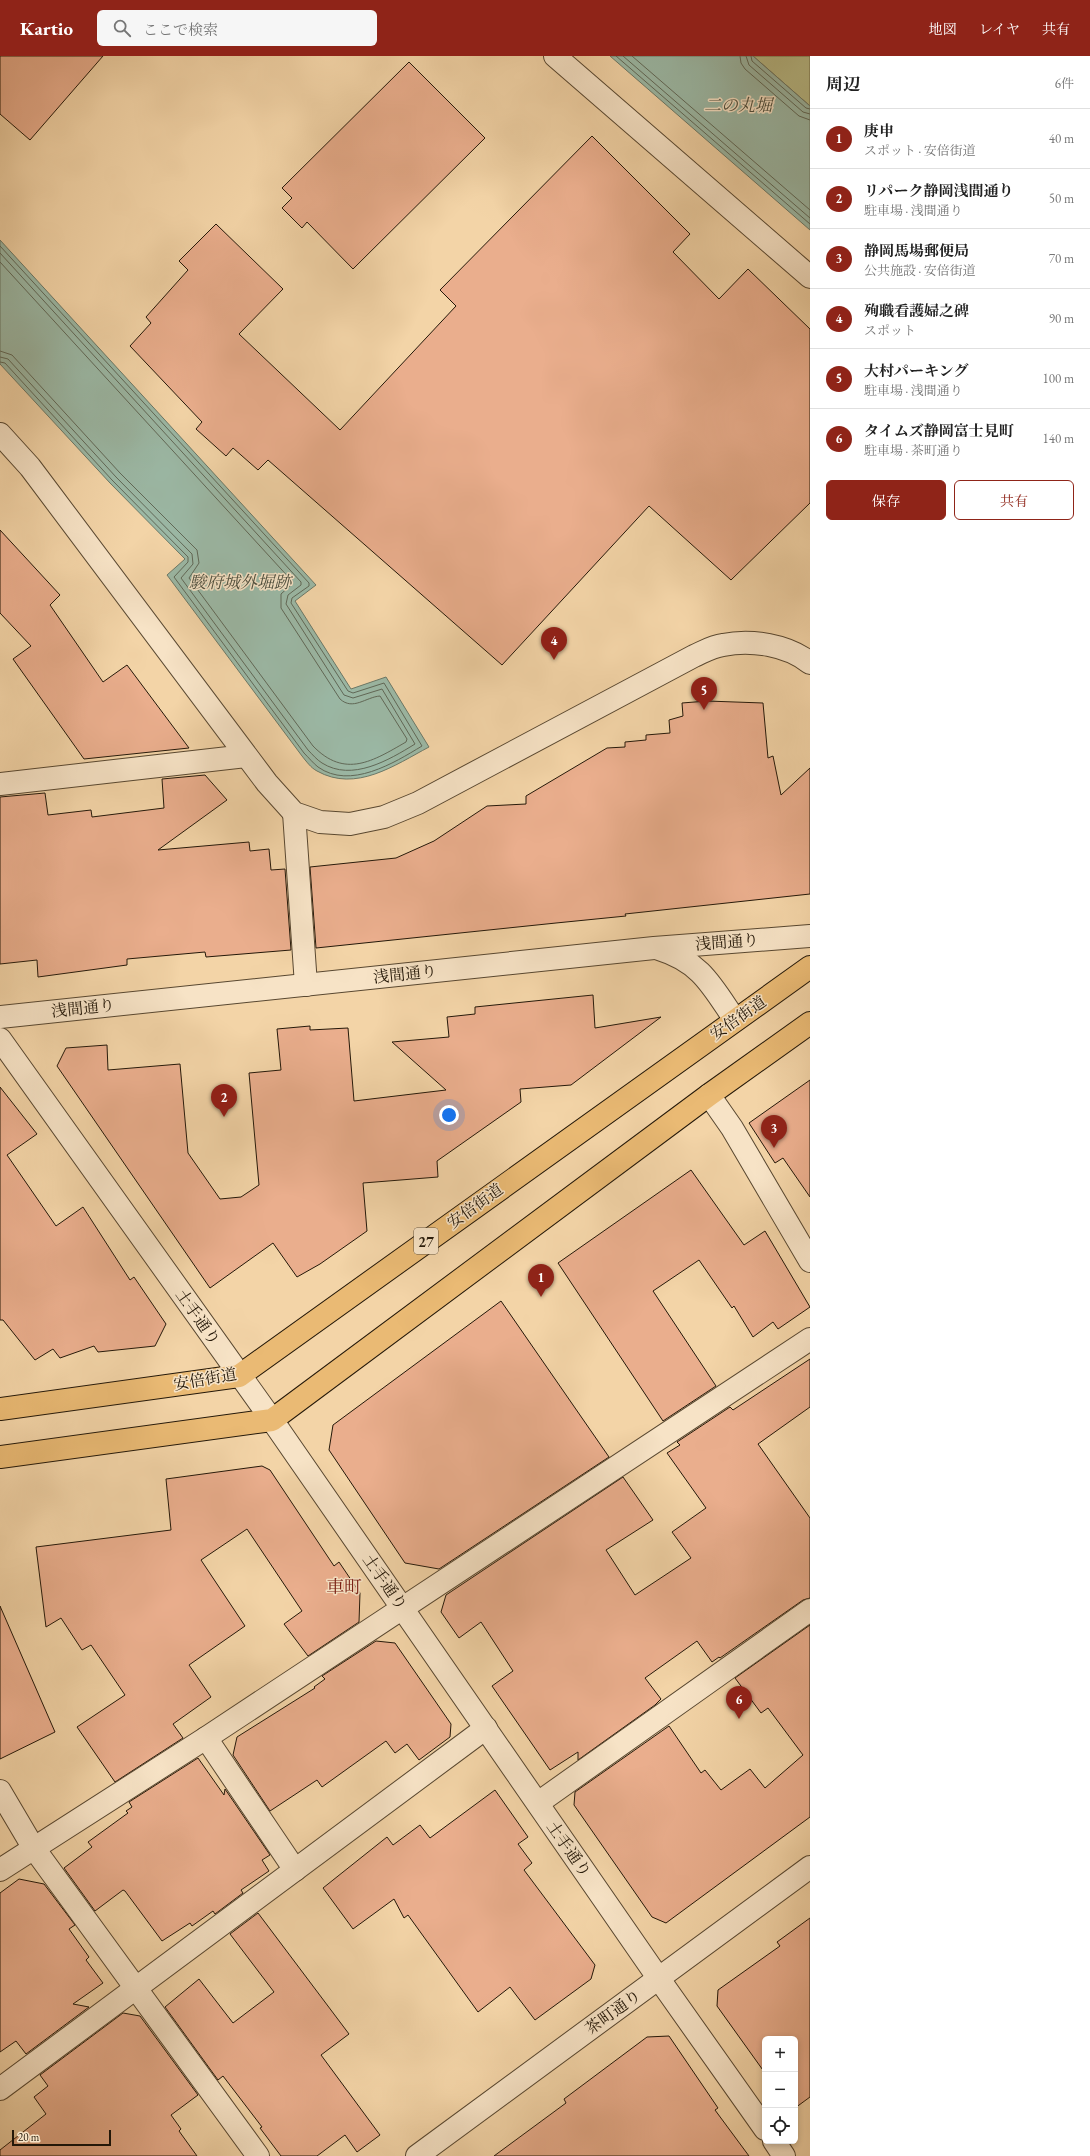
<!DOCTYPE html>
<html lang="ja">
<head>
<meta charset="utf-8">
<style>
	:root { --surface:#fff; --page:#f6f6f6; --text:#222; --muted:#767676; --line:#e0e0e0; --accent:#8f2418 }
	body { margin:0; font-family:"EB Garamond","Noto Serif JP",serif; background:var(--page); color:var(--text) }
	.controls { position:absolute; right:12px; bottom:12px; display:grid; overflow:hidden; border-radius:6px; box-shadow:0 2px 6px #0003 }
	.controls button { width:36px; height:36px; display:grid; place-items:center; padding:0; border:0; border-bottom:1px solid var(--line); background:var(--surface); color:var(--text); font:20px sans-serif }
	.scale { position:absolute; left:12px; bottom:10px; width:99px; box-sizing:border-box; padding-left:4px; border:2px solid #241809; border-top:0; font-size:11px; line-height:14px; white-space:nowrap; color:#241809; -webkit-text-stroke:3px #f7e3c6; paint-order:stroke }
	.you { position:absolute; left:449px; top:1059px; width:14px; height:14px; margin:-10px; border:3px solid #fff; border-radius:50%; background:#1a73e8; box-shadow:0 0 0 6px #1a73e833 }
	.badge { display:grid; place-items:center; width:26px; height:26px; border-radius:50%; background:var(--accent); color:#fff; font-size:13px; font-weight:700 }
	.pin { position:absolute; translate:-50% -33px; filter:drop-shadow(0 1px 2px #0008) }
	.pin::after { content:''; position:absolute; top:21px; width:14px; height:12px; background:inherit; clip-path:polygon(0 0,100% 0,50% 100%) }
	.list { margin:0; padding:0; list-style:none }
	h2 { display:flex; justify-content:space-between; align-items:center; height:52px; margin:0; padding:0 16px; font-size:17px }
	h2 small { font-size:13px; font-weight:400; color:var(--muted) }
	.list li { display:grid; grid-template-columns:26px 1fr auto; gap:12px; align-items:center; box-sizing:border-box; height:60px; padding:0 16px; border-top:1px solid var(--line) }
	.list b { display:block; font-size:15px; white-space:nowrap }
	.list p { margin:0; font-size:13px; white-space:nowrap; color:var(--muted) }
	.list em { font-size:13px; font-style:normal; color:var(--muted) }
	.actions { display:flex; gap:8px; padding:12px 16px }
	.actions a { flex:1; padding:9px 0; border:1px solid var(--accent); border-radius:6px; text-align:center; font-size:14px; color:var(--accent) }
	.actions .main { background:var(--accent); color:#fff }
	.icon { flex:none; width:22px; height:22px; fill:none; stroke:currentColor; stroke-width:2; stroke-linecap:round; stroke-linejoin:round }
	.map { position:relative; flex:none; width:810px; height:2100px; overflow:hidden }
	header { display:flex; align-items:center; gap:24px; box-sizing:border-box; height:56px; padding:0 20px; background:var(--accent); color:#fff }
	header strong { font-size:19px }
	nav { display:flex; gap:22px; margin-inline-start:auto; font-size:14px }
	.search { width:280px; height:36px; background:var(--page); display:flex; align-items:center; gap:10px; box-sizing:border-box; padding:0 14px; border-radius:6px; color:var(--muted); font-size:15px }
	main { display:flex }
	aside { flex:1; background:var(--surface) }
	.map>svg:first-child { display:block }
	.green { fill:#b9bd89; stroke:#6e6a49 }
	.water { fill:#9bb8a5; stroke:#6b7867 }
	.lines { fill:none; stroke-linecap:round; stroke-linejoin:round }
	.shore { stroke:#606857; stroke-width:1 }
	.building { fill:#eaae8d; stroke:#241809 }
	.minor-casing { stroke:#584730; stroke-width:24 }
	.major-casing { stroke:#241809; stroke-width:24 }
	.minor { stroke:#f7e3c6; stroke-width:22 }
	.major { stroke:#eaba74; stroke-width:22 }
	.labels { text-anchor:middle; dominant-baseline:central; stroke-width:3; stroke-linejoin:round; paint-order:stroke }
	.shield { fill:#f7e3c6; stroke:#635542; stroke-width:1 }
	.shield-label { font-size:15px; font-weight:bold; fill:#241809 }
	.street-label { font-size:16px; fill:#241809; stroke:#f7e3c6 }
	.water-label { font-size:17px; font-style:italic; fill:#4e5040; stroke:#f7e3c6 }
	.quarter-label { font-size:18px; fill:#7a1f14; stroke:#f7e3c6 }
</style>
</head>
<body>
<header>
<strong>Kartio</strong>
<div class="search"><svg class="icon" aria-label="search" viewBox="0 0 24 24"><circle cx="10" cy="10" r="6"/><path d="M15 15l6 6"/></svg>ここで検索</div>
<nav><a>地図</a><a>レイヤ</a><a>共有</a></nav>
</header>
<main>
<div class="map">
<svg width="810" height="2100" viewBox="0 0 810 2100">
	<rect width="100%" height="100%" fill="#f3d4a7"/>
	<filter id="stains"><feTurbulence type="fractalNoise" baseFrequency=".005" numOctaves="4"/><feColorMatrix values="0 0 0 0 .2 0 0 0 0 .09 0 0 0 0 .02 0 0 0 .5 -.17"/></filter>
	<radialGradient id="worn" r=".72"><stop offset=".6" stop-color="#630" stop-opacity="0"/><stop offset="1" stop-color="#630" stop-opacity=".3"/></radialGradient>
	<path class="green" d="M753,0h57v50z"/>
	<g class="water">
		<path d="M610,0h143l57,50v124z"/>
		<path d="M0,184l316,345 -21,16 56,88 35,-12 43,70c-34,18 -73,46 -112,24 -6,-3 -11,-10 -15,-15l-135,-181 18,-16 -75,-76 -110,-119z"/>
	</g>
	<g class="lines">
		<g class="shore">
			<path d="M616,0l194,168"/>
			<path d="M623,0l187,162"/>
			<path d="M632,0l178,154"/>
			<path d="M740,0l1,7 4,6 54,47 11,4"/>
			<path d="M746,0l3,9 54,47 7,2"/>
			<path d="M751,0l1,5 54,47 4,1"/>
			<path d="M0,190l309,337v3l-17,12 -1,5 57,88 5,2 31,-10 38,63c-28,17 -72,44 -104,21 -5,-4 -9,-9 -14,-14l-130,-176 14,-15v-5l-76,-77 -107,-117 -5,-1"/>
			<path d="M0,197l301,329v3l-13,10 -2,9 58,91 9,3 29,-9 33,55c-26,16 -63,38 -93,19 -5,-3 -10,-9 -14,-13l-127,-172 12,-14 -1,-10 -76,-77 -108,-118 -8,-2"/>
			<path d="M0,206l292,319v3l-11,10v14l59,91c13,12 26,-2 40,-3l27,43 -1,3c-33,19 -61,37 -93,4l-124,-168 10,-15 -2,-13 -77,-77 -108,-118 -12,-4"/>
		</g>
	</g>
	<g class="building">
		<path d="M0,0h103l-73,84 -30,-26z"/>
		<path d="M409,6l76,76 -132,131 -46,-47 -5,6 -20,-20 10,-10 -10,-10z"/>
		<path d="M592,80l98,98 -17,18 46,47 29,-30 62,60v174l-79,77 -82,-74 -147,159 -234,-205 -10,10 -25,-22 -7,8 -30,-27 6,-7 -72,-76 21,-23 -5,-6 42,-47 -9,-9 37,-37 67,65 -44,45 101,96 116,-124 -16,-16z"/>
		<path d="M0,474l60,65 -10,10 53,77 24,-17 62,83 -105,11 -71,-100 18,-13 -31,-33z"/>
		<path d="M707,645l56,2 5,55 5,-2 8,39 29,-27v126l-185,20 1,2 -70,7 -240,25 -6,-81 86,-9 38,-17 53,-35 39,-2v-8l81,-48 18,-1v-5l21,-2v-5l24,-2 -1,-13 14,-4 -1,-13z"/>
		<path d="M205,719l22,25 -69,50 91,-8 1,9 19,-2 2,21 14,-1 6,81 -85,7 -1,-5 -78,7v6l-89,12 -1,-17 -37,4v-167l45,-4 3,22 43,-5 1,7 72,-9 -2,-29z"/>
		<path d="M593,939l2,33 66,-11 -90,68 -51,4 1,13 -84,59 1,16 -75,6 4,48 -47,33 -23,13 -24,-34 -63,45 -153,-222 9,-18 41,-3 1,25 72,-6 8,89 32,46 21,-2 18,-12 -10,-112 32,-3 -4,-41 33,-3v4l38,-2 6,73 92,-11 -54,-48 57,-5 -2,-20 28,-3v-7z"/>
		<path d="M810,1024v117l-27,-39 -8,5 -26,-40z"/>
		<path d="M0,1031l37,47 -30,21 49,71 27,-19 47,73 4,-3 32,47 -11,22 -57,6 -4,-6 -34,12 -7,-9 -18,11 -32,-40h-3z"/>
		<path d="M691,1114l53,75 21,-14 45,76 -32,22 -5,-7 -20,15 -19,-31 -2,2 -33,-48 -46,31 63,95 -53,35 -105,-158z"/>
		<path d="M501,1245l108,156 -170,112 -34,-6 -76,-113 4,-25z"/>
		<path d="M810,1303v48l-52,37 52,74v80l-7,2 -83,58 -1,-1 -7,5 -15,-21 -52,37 16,21 -6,6 -77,55v-8l-28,18 -58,-84 21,-15 -32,-49 -22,16 -18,-26 5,-17 177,-118 30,43 -47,30 29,45 56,-37 -19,-26 34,-24 -39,-55 13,-8 -3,-3 53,-35 3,3z"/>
		<path d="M262,1410l8,4 64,96 5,-4 21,31 -1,29 -51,34 -24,-32 18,-13 -55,-82 -46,31 44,66 -56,39 22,32 -38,27 10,14 -68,44 -38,-55 48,-32 -34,-50 -9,5 -21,-32 -15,9 -10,-80 135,-17 -5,-51z"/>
		<path d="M0,1550l55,126 -55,27z"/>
		<path d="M810,1569v192l-144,106 -14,-6 -78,-112 1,-13 94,-66 32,47 4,-3 16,20 29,-21 15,19 38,-33 -35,-47 -7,5 -26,-35z"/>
		<path d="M376,1585l19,2 56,81 -1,13 -31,23 -12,-16 -12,9 -9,-12 -64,46 -5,-7 -47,31 -37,-56 4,-18 78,-49 -1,-1 11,-8 -3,-3z"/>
		<path d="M198,1702l26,37 1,-6 45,66 -8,5 7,11 -28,19 2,3 -28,21 -2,-3 -21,15 -2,-3 -28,18 -37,-50 -2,-1 -28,21 -31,-43 28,-21 -4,-5 40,-29 -2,-2 6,-4 -3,-5z"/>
		<path d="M495,1734l33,47 -10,7 14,19 -8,7 71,95 -4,14 -56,41 -25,-33 -32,25 -70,-97 -4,3 -10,-19 -41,30 -30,-41 64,-51 6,8 27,-20 10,13z"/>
		<path d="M19,1823l25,5 31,41 -6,4 20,28 -3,3 17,23 -30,21 16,3 -63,47 -10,-13 -16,11v-159z"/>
		<path d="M258,1857l91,121 -28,21 59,80 -23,17 -12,-17 -28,21h-36l-21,-28 2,-1 -39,-51 -5,4 -53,-73 34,-28 34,44 41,-31 -44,-58z"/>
		<path d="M810,1862v179l-15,11v-69h-30v34l-48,-67 1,-16 62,-44 -3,-4z"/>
		<path d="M123,1957l17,3 58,79 -27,20 10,14 -2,2 18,25h-197v-6l46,-36 -12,-17 14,-11 -8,-11z"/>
		<path d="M669,1980l49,72 -3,2 34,46h-255l72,-53 -2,-4 83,-62z"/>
	</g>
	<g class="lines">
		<defs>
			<g id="minor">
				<path d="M555,0l255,221"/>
				<path d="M0,378l30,33 237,316 27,30 26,9 30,2 34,-7 34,-14 276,-147c9,-4 19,-10 29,-11 28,-6 65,0 87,18"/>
				<path d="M0,728l246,-28"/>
				<path d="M294,757l12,172"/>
				<path d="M659,893c42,13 53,37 76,71"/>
				<path d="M0,961l654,-69 156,-12"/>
				<path d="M0,983l272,381 387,559 106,150"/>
				<path d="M709,1039l23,33 78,133"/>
				<path d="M206,1682l89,132"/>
				<path d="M0,1735l33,56 225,309"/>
				<path d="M538,1747l272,-193"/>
				<path d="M0,1814l206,-132 604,-399"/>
				<path d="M0,2033l486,-361"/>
				<path d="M774,2085l10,15"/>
				<path d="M417,2100l393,-289"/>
			</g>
			<g id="major">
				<path d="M0,1353l239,-33 571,-409"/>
				<path d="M0,1401l272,-37 437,-325 101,-72"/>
			</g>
		</defs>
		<use href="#minor" class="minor-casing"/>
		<use href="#major" class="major-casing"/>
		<use href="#minor" class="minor"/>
		<use href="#major" class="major"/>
	</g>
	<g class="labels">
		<rect class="shield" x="414" y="1172" width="24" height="26" rx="3"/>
		<g class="shield-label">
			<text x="426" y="1185">27</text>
		</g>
		<g class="street-label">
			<text transform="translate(727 886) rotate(-4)">浅間通り</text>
			<text transform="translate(405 918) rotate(-6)">浅間通り</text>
			<text transform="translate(83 952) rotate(-6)">浅間通り</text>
			<text transform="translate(738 962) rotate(-35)">安倍街道</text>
			<text transform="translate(475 1150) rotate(-36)">安倍街道</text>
			<text transform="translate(198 1261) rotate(55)">土手通り</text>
			<text transform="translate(205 1323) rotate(-10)">安倍街道</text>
			<text transform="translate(385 1526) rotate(55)">土手通り</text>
			<text transform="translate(569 1793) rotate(55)">土手通り</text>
			<text transform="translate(613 1956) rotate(-36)">茶町通り</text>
		</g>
		<g class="water-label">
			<text x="738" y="49">二の丸堀</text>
			<text x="240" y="526">駿府城外堀跡</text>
		</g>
		<g class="quarter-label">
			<text x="344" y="1530">車町</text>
		</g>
	</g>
	<rect width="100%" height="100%" filter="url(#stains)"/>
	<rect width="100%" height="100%" fill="url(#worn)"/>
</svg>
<div class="controls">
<button>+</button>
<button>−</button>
<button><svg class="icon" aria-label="locate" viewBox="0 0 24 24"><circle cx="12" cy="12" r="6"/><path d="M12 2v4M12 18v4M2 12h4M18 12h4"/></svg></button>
</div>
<div class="scale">20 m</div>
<div class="you"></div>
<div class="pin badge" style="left:541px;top:1241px">1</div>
<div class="pin badge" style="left:224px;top:1061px">2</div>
<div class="pin badge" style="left:774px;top:1092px">3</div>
<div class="pin badge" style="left:554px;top:604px">4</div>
<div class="pin badge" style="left:704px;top:654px">5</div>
<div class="pin badge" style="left:739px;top:1663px">6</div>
</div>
<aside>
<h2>周辺<small>6件</small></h2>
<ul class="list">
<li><span class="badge">1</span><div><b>庚申</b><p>スポット · 安倍街道</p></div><em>40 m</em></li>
<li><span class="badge">2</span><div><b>リパーク静岡浅間通り</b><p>駐車場 · 浅間通り</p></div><em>50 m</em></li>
<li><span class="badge">3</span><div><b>静岡馬場郵便局</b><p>公共施設 · 安倍街道</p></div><em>70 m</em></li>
<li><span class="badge">4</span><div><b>殉職看護婦之碑</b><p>スポット</p></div><em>90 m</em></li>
<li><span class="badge">5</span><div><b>大村パーキング</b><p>駐車場 · 浅間通り</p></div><em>100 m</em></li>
<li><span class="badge">6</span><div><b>タイムズ静岡富士見町</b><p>駐車場 · 茶町通り</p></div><em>140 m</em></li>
</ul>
<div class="actions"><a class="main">保存</a><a>共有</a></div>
</aside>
</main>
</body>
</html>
